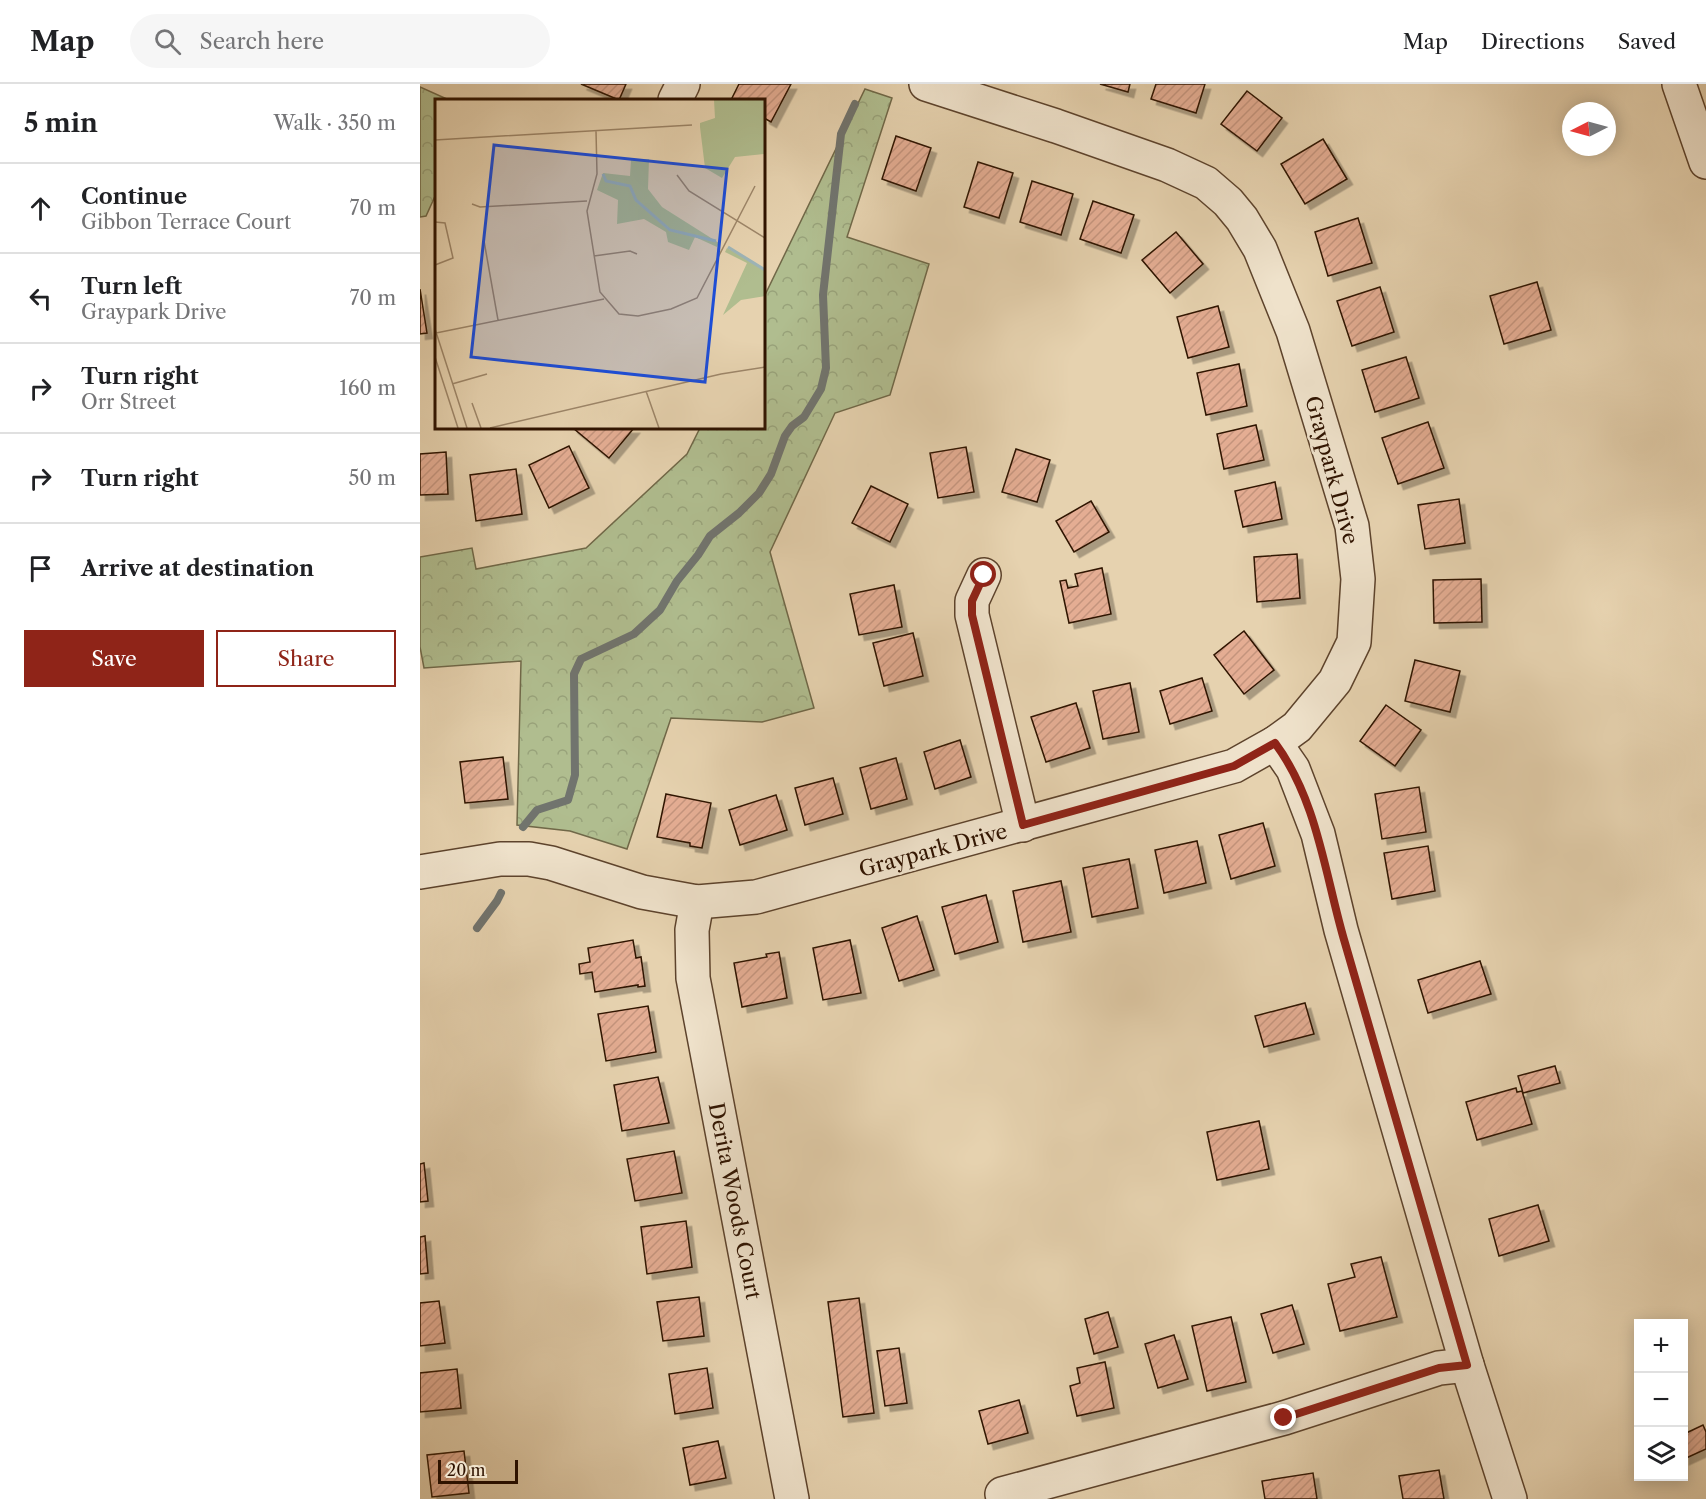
<!DOCTYPE html>
<html lang="en">
<head>
<meta charset="utf-8">
<style>
	:root { --surface:#fff; --page:#f6f6f6; --text:#202124; --muted:#757577; --line:#e0e0e0; --accent:#8f2418 }
	body { margin:0; font-family:"Libre Caslon Text",serif; background:var(--page); color:var(--text) }
	.controls { position:absolute; right:18px; bottom:18px; display:grid; overflow:hidden; border-radius:0px; box-shadow:0 3px 15px #0003 }
	.controls button { width:54px; height:54px; display:grid; place-items:center; padding:0; border:0; border-bottom:2px solid var(--line); background:var(--surface); color:var(--text); font:30px sans-serif }
	.compass { position:absolute; left:1142px; top:18px; width:54px; height:54px; border-radius:50%; background:var(--surface); box-shadow:0 3px 15px #0003; rotate:264deg }
	.scale { position:absolute; left:18px; bottom:15px; width:80px; box-sizing:border-box; padding-left:6px; border:3px solid #2f1300; border-top:0; font-size:16px; line-height:21px; white-space:nowrap; color:#2f1300; -webkit-text-stroke:4px #efe2cb; paint-order:stroke }
	.stop { position:absolute; width:18px; height:18px; margin:-14px; border:4px solid #8f2418; border-radius:50%; background:#fff }
	.stop.end { background:#8f2418; border-color:#fff; box-shadow:0 2px 6px #0008 }
	.list { margin:0; padding:0; list-style:none }
	h2 { display:flex; justify-content:space-between; align-items:center; height:78px; margin:0; padding:0 24px; font-size:26px }
	h2 small { font-size:20px; font-weight:400; color:var(--muted) }
	.list li { display:grid; grid-template-columns:39px 1fr auto; gap:18px; align-items:center; box-sizing:border-box; height:90px; padding:0 24px; border-top:2px solid var(--line) }
	.list b { display:block; font-size:22px; white-space:nowrap }
	.list p { margin:0; font-size:20px; white-space:nowrap; color:var(--muted) }
	.list em { font-size:20px; font-style:normal; color:var(--muted) }
	.actions { display:flex; gap:12px; padding:18px 24px }
	.actions a { flex:1; padding:14px 0; border:2px solid var(--accent); border-radius:0px; text-align:center; font-size:21px; color:var(--accent) }
	.actions .main { background:var(--accent); color:#fff }
	.icon { flex:none; width:33px; height:33px; fill:none; stroke:currentColor; stroke-width:2; stroke-linecap:round; stroke-linejoin:round }
	.map { position:relative; flex:none; width:1286px; height:1415px; overflow:hidden }
	header { display:flex; align-items:center; gap:36px; box-sizing:border-box; height:84px; padding:0 30px; background:var(--surface); border-bottom:2px solid var(--line) }
	header strong { font-size:28px }
	nav { display:flex; gap:33px; margin-inline-start:auto; font-size:21px }
	.search { width:420px; height:54px; background:var(--page); display:flex; align-items:center; gap:15px; box-sizing:border-box; padding:0 21px; border-radius:33px; color:var(--muted); font-size:22px }
	main { display:flex }
	aside { flex:1; background:var(--surface) }
	.map>svg:first-child { display:block }
	.forest { fill:url(#forest-crowns); stroke:#706848; stroke-width:1.5 }
	.lines { fill:none; stroke-linecap:round; stroke-linejoin:round }
	.stream { stroke:#71746e; stroke-width:8 }
	.building { fill:url(#building-hatch); stroke:#2f1300; stroke-width:1.5; filter:url(#shadow) }
	.minor-casing { stroke:#5d432c; stroke-width:36 }
	.minor { stroke:#efe2cb; stroke-width:33 }
	.route { stroke:#8f2418; stroke-width:8 }
	.labels { text-anchor:middle; dominant-baseline:central; stroke-width:5; stroke-linejoin:round; paint-order:stroke }
	.street-label { font-size:21px; fill:#2f1300; stroke:#efe2cb }
	.inset-river { fill:none; stroke:#9db4b7; stroke-width:3 }
	.inset-road { fill:none; stroke:#9d8669; stroke-width:1.5 }
	.view { fill:#1d4ed8; fill-opacity:0.15; stroke:#1d4ed8; stroke-width:3 }
	.inset-edge { fill:none; stroke:#2f1300; stroke-width:3 }
</style>
</head>
<body>
<header>
<strong>Map</strong>
<div class="search"><svg class="icon" aria-label="search" viewBox="0 0 24 24"><circle cx="10" cy="10" r="6"/><path d="M15 15l6 6"/></svg>Search here</div>
<nav><a>Map</a><a>Directions</a><a>Saved</a></nav>
</header>
<main>
<aside>
<h2>5 min<small>Walk · 350 m</small></h2>
<ul class="list">
<li><svg class="icon" aria-label="ahead" viewBox="0 0 24 24"><path d="M12 20V5M6 11l6-6 6 6"/></svg><div><b>Continue</b><p>Gibbon Terrace Court</p></div><em>70 m</em></li>
<li><svg class="icon" aria-label="left" viewBox="0 0 24 24"><path d="M17 20v-9H6M10 6l-5 5 5 5"/></svg><div><b>Turn left</b><p>Graypark Drive</p></div><em>70 m</em></li>
<li><svg class="icon" aria-label="right" viewBox="0 0 24 24"><path d="M7 20v-9h11M14 6l5 5-5 5"/></svg><div><b>Turn right</b><p>Orr Street</p></div><em>160 m</em></li>
<li><svg class="icon" aria-label="right" viewBox="0 0 24 24"><path d="M7 20v-9h11M14 6l5 5-5 5"/></svg><div><b>Turn right</b></div><em>50 m</em></li>
<li><svg class="icon" aria-label="arrive" viewBox="0 0 24 24"><path d="M6 21V4h12l-3 4 3 4H6"/></svg><div><b>Arrive at destination</b></div></li>
</ul>
<div class="actions"><a class="main">Save</a><a>Share</a></div>
</aside>
<div class="map">
<svg width="1286" height="1415" viewBox="0 0 1286 1415">
	<defs>
		<pattern id="forest-crowns" width="20" height="18" patternUnits="userSpaceOnUse" patternTransform="scale(1.5)"><rect width="20" height="18" fill="#b0bd8f"/><path d="M2 6a3 3 0 1 1 6 0M12 15a3 3 0 1 1 6 0" fill="none" stroke="#98a27a"/></pattern>
		<pattern id="building-hatch" width="6" height="6" patternUnits="userSpaceOnUse" patternTransform="scale(1.5)"><rect width="6" height="6" fill="#e4ad93"/><path d="M-1 1l2-2M0 6l6-6M5 7l2-2" fill="none" stroke="#c4947d"/></pattern>
		<filter id="shadow"><feDropShadow dx="5.5" dy="5.5" stdDeviation="0" flood-color="#0004"/></filter>
	</defs>
	<rect width="100%" height="100%" fill="#e6d2af"/>
	<filter id="stains"><feTurbulence type="fractalNoise" baseFrequency=".00333" numOctaves="4"/><feColorMatrix values="0 0 0 0 .2 0 0 0 0 .09 0 0 0 0 .02 0 0 0 .5 -.17"/></filter>
	<radialGradient id="worn" r=".72"><stop offset=".6" stop-color="#630" stop-opacity="0"/><stop offset="1" stop-color="#630" stop-opacity=".3"/></radialGradient>
	<g class="forest">
		<path d="M0,3l29,13h-13v94l-10,22 -6,1z"/>
		<path d="M445,5l27,9 -45,139 82,27 -39,131 -55,18 -65,139 44,156 -52,14 -91,-4 -44,131 -57,-18 -53,-6 4,-164 -97,7 -4,-21v-90l52,-9 4,21 110,-21 101,-94 13,-26h64v-131z"/>
	</g>
	<g class="lines">
		<g class="stream">
			<path d="M103,743l14,-17 31,-10 7,-25 -1,-101 7,-15 53,-25 26,-24 17,-29 21,-26 12,-19 29,-23 20,-20 12,-19 14,-38 7,-10 12,-9 17,-28 5,-21 -3,-73 18,-161 14,-30"/>
			<path d="M57,844l20,-27 4,-8"/>
		</g>
	</g>
	<g class="building">
		<path d="M161,0h45l-7,16z"/>
		<path d="M319,0h52l-20,38 -7,-4v-18h-33z"/>
		<path d="M680,0h30l-2,8z"/>
		<path d="M736,0h49l-9,29 -45,-14z"/>
		<path d="M827,7l35,27 -25,33 -36,-27z"/>
		<path d="M476,52l35,12 -15,43 -34,-12z"/>
		<path d="M903,55l24,40 -42,25 -24,-40z"/>
		<path d="M558,78l35,11 -14,45 -35,-11z"/>
		<path d="M612,97l41,13 -12,41 -41,-13z"/>
		<path d="M673,117l41,14 -13,38 -41,-14z"/>
		<path d="M938,134l14,45 -44,13 -13,-44z"/>
		<path d="M756,148l27,32 -33,29 -28,-33z"/>
		<path d="M1117,198l14,48 -47,14 -14,-48z"/>
		<path d="M960,203l14,45 -42,14 -15,-45z"/>
		<path d="M0,205l7,44 -7,1z"/>
		<path d="M798,222l11,41 -41,11 -11,-41z"/>
		<path d="M986,273l13,41 -44,14 -13,-42z"/>
		<path d="M819,280l8,42 -41,9 -9,-42z"/>
		<path d="M1008,338l16,46 -46,16 -16,-46z"/>
		<path d="M836,341l8,35 -40,9 -7,-35z"/>
		<path d="M153,344h61l-25,30z"/>
		<path d="M149,362l20,42 -40,20 -20,-43z"/>
		<path d="M546,363l8,45 -36,6 -8,-45z"/>
		<path d="M596,365l34,11 -13,42 -35,-10z"/>
		<path d="M26,368l2,42 -28,1v-41z"/>
		<path d="M96,385l6,45 -46,7 -6,-46z"/>
		<path d="M855,398l7,37 -39,8 -8,-36z"/>
		<path d="M451,402l37,18 -18,38 -38,-19z"/>
		<path d="M1039,415l6,44 -40,6 -7,-44z"/>
		<path d="M671,417l18,31 -35,20 -18,-31z"/>
		<path d="M877,470l3,44 -43,4 -3,-45z"/>
		<path d="M682,484l9,46 -42,9 -9,-42 6,-1 2,8 10,-2 -3,-12z"/>
		<path d="M1061,495l1,43 -48,1 -1,-43z"/>
		<path d="M474,501l8,42 -43,8 -9,-41z"/>
		<path d="M824,547l30,39 -30,24 -30,-39z"/>
		<path d="M493,549l10,43 -39,10 -11,-43z"/>
		<path d="M995,576l45,11 -10,41 -45,-11z"/>
		<path d="M782,594l10,33 -42,13 -10,-33z"/>
		<path d="M710,599l9,49 -36,7 -10,-48z"/>
		<path d="M656,619l14,45 -44,14 -15,-45z"/>
		<path d="M966,621l35,25 -26,36 -35,-25z"/>
		<path d="M540,656l11,37 -36,12 -11,-37z"/>
		<path d="M83,673l5,42 -43,4 -5,-41z"/>
		<path d="M476,674l11,41 -36,10 -11,-41z"/>
		<path d="M413,694l10,36 -38,11 -10,-37z"/>
		<path d="M999,703l7,45 -44,7 -7,-45z"/>
		<path d="M246,710l45,9 -9,45 -12,-2v-3l-33,-6z"/>
		<path d="M356,711l11,35 -47,15 -11,-35z"/>
		<path d="M843,739l12,43 -44,13 -12,-44z"/>
		<path d="M777,757l9,42 -42,10 -9,-43z"/>
		<path d="M1008,762l7,45 -43,8 -8,-46z"/>
		<path d="M709,775l9,49 -46,9 -9,-49z"/>
		<path d="M641,797l10,51 -48,10 -10,-51z"/>
		<path d="M566,811l12,47 -43,12 -13,-47z"/>
		<path d="M497,832l17,54 -35,11 -17,-53z"/>
		<path d="M213,856l3,18 5,-1 4,29 -7,1v-2l-43,7 -3,-20 -12,2 -1,-10 11,-2 -2,-14z"/>
		<path d="M430,856l11,53 -38,7 -10,-52z"/>
		<path d="M359,868l8,46 -45,9 -8,-44 33,-6 -1,-3z"/>
		<path d="M1060,877l11,33 -63,19 -10,-33z"/>
		<path d="M885,919l9,31 -50,13 -9,-31z"/>
		<path d="M228,922l8,46 -50,9 -8,-47z"/>
		<path d="M1135,982l5,17 -37,10 -5,-17z"/>
		<path d="M238,993l11,46 -47,8 -8,-46z"/>
		<path d="M1096,1004l1,4 5,-1 10,33 -55,16 -11,-38z"/>
		<path d="M839,1037l10,48 -52,11 -10,-48z"/>
		<path d="M254,1067l8,42 -47,8 -8,-42z"/>
		<path d="M4,1079l4,38 -8,1v-38z"/>
		<path d="M1118,1121l11,36 -50,15 -10,-37z"/>
		<path d="M266,1137l6,46 -45,7 -6,-47z"/>
		<path d="M5,1152l3,37 -8,1v-37z"/>
		<path d="M961,1173l16,60 -57,14 -12,-47 27,-7 -4,-13z"/>
		<path d="M279,1213l5,39 -41,5 -6,-39z"/>
		<path d="M439,1214l15,115 -31,4 -15,-115z"/>
		<path d="M19,1217l6,42 -25,3v-43z"/>
		<path d="M872,1221l12,39 -31,9 -12,-39z"/>
		<path d="M688,1228l10,35 -24,7 -9,-35z"/>
		<path d="M811,1233l15,65 -39,9 -15,-65z"/>
		<path d="M754,1251l14,44 -30,9 -13,-44z"/>
		<path d="M479,1264l8,55 -22,3 -8,-55z"/>
		<path d="M685,1278l9,46 -37,8 -7,-30 10,-3 -3,-15z"/>
		<path d="M287,1284l6,40 -38,6 -6,-40z"/>
		<path d="M37,1285l4,39 -41,4v-39z"/>
		<path d="M599,1316l9,33 -40,11 -9,-33z"/>
		<path d="M1283,1341l3,7v17l-22,10v-25z"/>
		<path d="M298,1357l8,37 -36,7 -7,-37z"/>
		<path d="M44,1367l5,42 -37,4 -5,-42z"/>
		<path d="M1019,1386l5,29h-41l-4,-23z"/>
		<path d="M893,1389l4,26h-52l-3,-18z"/>
	</g>
	<g class="lines">
		<defs>
			<g id="minor">
				<path d="M1259,0l27,78"/>
				<path d="M255,16l8,-16"/>
				<path d="M564,491l-12,26v14l51,210"/>
				<path d="M855,659l18,26 25,65 23,96 126,435 43,134"/>
				<path d="M0,788l80,-13h29l22,4 91,29 55,10 59,-5 478,-131 41,-23 22,-16 38,-46 19,-39 4,-63 -6,-53 -59,-195 -33,-82 -18,-30 -14,-17 -22,-19 -39,-18 -111,-39 -130,-42"/>
				<path d="M277,818l-5,28 1,48 99,521"/>
				<path d="M582,1410l282,-76 155,-50 28,-3"/>
			</g>
		</defs>
		<use href="#minor" class="minor-casing"/>
		<use href="#minor" class="minor"/>
	</g>
	<g class="lines">
		<path class="route" d="M564,491l-12,26v14l51,210 211,-59 41,-23c43,58 50,133 70,200 41,141 81,281 122,422l-28,3 -155,50"/>
	</g>
	<g class="labels">
		<g class="street-label">
			<text transform="translate(912 386) rotate(75)">Graypark Drive</text>
			<text transform="translate(513 766) rotate(-15)">Graypark Drive</text>
			<text transform="translate(315 1117) rotate(79)">Derita Woods Court</text>
		</g>
	</g>
	<g transform="translate(15 15)">
		<rect width="330" height="330" fill="#e6d2af"/>
		<path d="M279,1h51v54l-30,3 -13,21 -17,-10 -5,-41v-4l15,-5zM214,60l-1,30 14,18 57,36 -2,4 -22,-10 -6,13 -21,-8 -2,-10 -22,-13 -27,5 1,-24 -21,-10 6,-17 27,3 1,-16zM292,149l38,21v27l-24,4 -18,15 24,-52 -22,-11z" fill="#b0bd8f"/>
		<path class="inset-river" d="M168,75l3,7 24,5 6,14 34,30 46,11M293,148l37,23"/>
		<path class="inset-road" d="M161,32l1,43 -10,37 13,81 19,22 19,2 33,-7 26,-11 58,-112M0,41l257,-15M242,76l12,16 76,47M37,105l8,3 107,-6M0,123l10,1 8,35 -18,7M49,142l14,79M159,157l36,-5 7,3M0,230l32,99M1,234l168,-34M0,258l23,71M17,285l35,-10M211,292l13,37M37,304l9,25M55,329l231,-54 44,-7"/>
		<path class="view" d="M59,46l233,24 -22,213 -234,-25z"/>
		<rect width="330" height="330" class="inset-edge"/>
	</g>
	<rect width="100%" height="100%" filter="url(#stains)"/>
	<rect width="100%" height="100%" fill="url(#worn)"/>
</svg>
<div class="controls">
<button>+</button>
<button>−</button>
<button><svg class="icon" aria-label="layers" viewBox="0 0 24 24"><path d="M12 4l9 5-9 5-9-5zM3 14l9 5 9-5"/></svg></button>
</div>
<svg class="compass" viewBox="-18 -18 36 36"><path d="M0-13l5 13h-10z" fill="#e53935"/><path d="M0 13l5-13h-10z" fill="#757577"/></svg>
<div class="scale">20 m</div>
<div class="stop" style="left:564px;top:491px"></div>
<div class="stop end" style="left:864px;top:1334px"></div>
</div>
</main>
</body>
</html>
